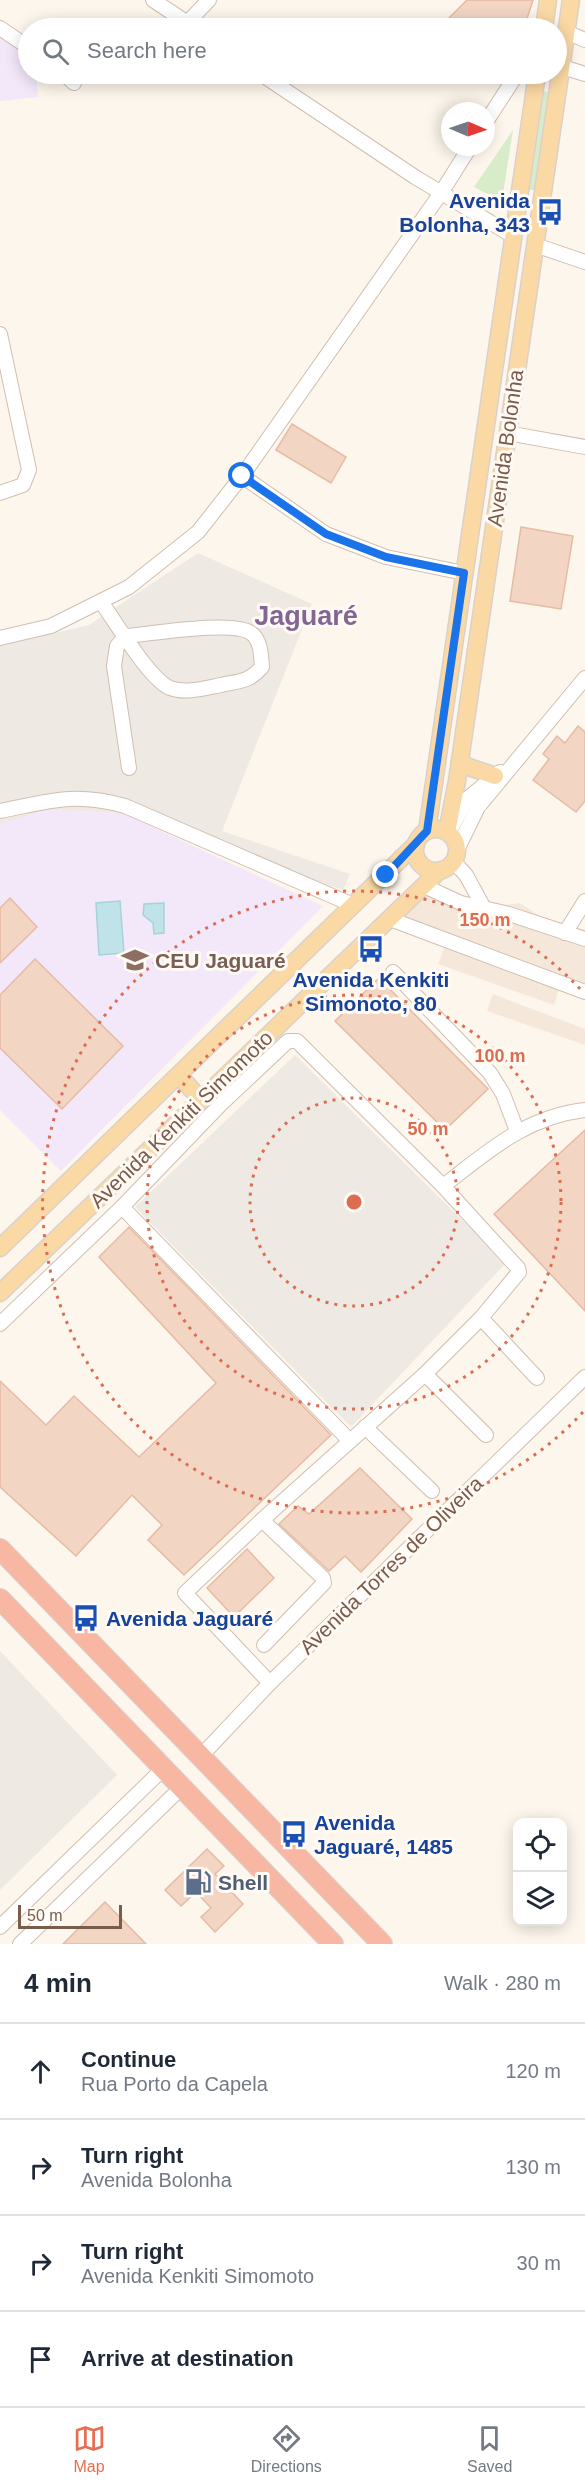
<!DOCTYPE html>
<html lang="en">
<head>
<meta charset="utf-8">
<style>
	:root { --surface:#fff; --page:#f6f6f7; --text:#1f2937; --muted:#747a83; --line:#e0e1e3; --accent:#e76f51 }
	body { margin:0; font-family:Arial,sans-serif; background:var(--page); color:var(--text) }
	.controls { position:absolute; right:18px; bottom:18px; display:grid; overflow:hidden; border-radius:12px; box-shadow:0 3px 15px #0003 }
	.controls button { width:54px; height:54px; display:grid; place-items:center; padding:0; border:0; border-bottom:2px solid var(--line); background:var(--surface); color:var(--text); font:30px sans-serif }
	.compass { position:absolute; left:441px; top:102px; width:54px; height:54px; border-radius:50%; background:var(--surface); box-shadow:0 3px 15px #0003; rotate:92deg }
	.scale { position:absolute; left:18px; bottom:15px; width:104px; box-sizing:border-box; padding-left:6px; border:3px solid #7a5c4d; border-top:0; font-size:16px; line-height:21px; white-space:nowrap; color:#7a5c4d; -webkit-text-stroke:4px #fffaf3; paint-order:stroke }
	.stop { position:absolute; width:18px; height:18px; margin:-14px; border:4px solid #1a73e8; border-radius:50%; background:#fff }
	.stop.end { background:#1a73e8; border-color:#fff; box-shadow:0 2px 6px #0008 }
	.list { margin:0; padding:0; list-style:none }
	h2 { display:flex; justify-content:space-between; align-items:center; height:78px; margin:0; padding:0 24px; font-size:26px }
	h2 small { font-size:20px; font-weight:400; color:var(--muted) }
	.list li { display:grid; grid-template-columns:39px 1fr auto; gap:18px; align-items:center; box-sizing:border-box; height:96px; padding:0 24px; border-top:2px solid var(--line) }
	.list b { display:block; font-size:22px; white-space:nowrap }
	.list p { margin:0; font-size:20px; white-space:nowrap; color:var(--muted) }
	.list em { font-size:20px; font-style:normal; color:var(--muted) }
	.icon { flex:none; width:33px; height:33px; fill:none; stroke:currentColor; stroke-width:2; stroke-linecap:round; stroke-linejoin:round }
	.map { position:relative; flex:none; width:585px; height:1944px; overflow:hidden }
	.search { position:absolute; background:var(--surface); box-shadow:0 3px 15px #0003; left:18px; right:18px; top:18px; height:66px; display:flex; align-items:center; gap:15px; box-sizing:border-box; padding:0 21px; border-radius:33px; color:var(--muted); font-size:22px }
	.sheet { height:462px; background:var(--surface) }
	nav { display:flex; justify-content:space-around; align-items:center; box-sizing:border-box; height:84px; border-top:2px solid var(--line); background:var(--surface); font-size:16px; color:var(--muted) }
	nav a { display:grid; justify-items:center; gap:3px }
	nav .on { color:var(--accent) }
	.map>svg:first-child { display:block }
	.residential { fill:#f5e8da }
	.industrial { fill:#efe9e4 }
	.education { fill:#f3e8fa }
	.green { fill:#d8ecc9 }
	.water { fill:#bfe3e8; stroke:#a5d3da; stroke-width:1.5 }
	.building { fill:#f3d5c3; stroke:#e6bba3; stroke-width:1.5 }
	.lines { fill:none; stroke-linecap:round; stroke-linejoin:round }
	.minor-casing { stroke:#d1beb0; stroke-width:16 }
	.major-casing { stroke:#dad1cd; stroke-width:19 }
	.highway-casing { stroke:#dad1cd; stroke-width:22 }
	.minor { stroke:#fff; stroke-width:14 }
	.major { stroke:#fbd9a5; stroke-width:16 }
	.highway { stroke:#f7b7a3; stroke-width:20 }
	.route { stroke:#1a73e8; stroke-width:8 }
	.ring { fill:none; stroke:#dc6d51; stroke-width:3; stroke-dasharray:3 6 }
	.labels { text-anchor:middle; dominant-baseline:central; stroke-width:6; stroke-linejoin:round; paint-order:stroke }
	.transit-label { font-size:21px; font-weight:bold; fill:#164399; stroke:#fffaf3; text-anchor:start }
	.street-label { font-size:21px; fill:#7a5c4d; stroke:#fffaf3 }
	.education-label { font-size:21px; font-weight:bold; fill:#785e54; stroke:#fffaf3; text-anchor:start }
	.service-label { font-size:21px; font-weight:bold; fill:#4e5e75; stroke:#fffaf3; text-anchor:start }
	.district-label { font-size:27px; font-weight:bold; fill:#846695; stroke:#fffaf3 }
	.centre { fill:#dc6d51; stroke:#fffaf3; stroke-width:3 }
	.ring-label { font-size:18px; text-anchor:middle; font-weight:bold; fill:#dc6d51; stroke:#fffaf3; stroke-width:6; stroke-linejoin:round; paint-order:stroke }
</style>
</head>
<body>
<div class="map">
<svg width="585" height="1944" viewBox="0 0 585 1944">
	<rect width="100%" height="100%" fill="#fdf6ec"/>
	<g class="residential">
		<path d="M424,886l60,22 36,-5 45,30 20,6v51l-195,-71z"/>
		<path d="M445,946l114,42 -5,17 -116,-41z"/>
		<path d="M493,994l92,35v16l-98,-34z"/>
	</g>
	<g class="industrial">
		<path d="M198,553l114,51 -90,227 128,43 -7,16 -221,-77 -75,-3 -47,14v-178l89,-21z"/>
		<path d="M295,1055l211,208 -155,164 -216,-220z"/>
		<path d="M0,1651l117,124 -117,115z"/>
	</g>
	<g class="education">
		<path d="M0,34l28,19v21h8l2,23 -38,4z"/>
		<path d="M47,810l75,3 201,93 -262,265 -61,-61v-286z"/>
	</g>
	<g class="green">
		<path d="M543,91l6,1 -15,98h-5z"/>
		<path d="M513,130l-11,70 -1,1 -27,-14z"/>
	</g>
	<g class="water">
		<path d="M120,901l4,52 -25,2 -3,-52z"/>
		<path d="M164,903v30l-10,1 -1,-11 -10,-8 1,-11z"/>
	</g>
	<g class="building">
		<path d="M467,0h66l-9,28h-85z"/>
		<path d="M292,424l54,33 -15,26 -55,-33z"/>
		<path d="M521,527l52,9 -12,73 -51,-8z"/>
		<path d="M578,726l7,6v69l-9,11 -43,-32 16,-21 -6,-5 14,-18 8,7z"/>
		<path d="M10,898l27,29 -37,36v-55z"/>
		<path d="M35,959l88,87 -61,63 -62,-61v-53z"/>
		<path d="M379,978l109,111 -43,41 -110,-109z"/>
		<path d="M585,1130v181l-91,-97z"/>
		<path d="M129,1227l202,208 -147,140 -36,-35 14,-15 -30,-30 -56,61 -76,-69v-106l46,44 28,-29 65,61 77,-74 -117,-126z"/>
		<path d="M360,1468l52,51 -51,53 -16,-16 -16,15 -50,-47 19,-18 11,8z"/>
		<path d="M247,1549l27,29 -40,39 -27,-29z"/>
		<path d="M207,1849l17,17 -9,8 28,30 -28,28 -14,-15 10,-9 -15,-16 -15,14 -16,-16z"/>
		<path d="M105,1902l41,42h-83z"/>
	</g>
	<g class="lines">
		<defs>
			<g id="minor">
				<path d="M153,0l42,28"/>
				<path d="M187,23l22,-23"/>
				<path d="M0,28l28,19"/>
				<path d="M566,32l19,8"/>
				<path d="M556,65l29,9"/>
				<path d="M64,74l10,9"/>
				<path d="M261,74l154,103 98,59"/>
				<path d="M486,122l31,-48"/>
				<path d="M535,245l50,17"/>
				<path d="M0,334l29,136 -6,15 -23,8"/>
				<path d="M507,433l78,14"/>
				<path d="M242,476l84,58 60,23 78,16"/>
				<path d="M101,602c15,20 48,77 69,86 16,6 35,0 51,-3 18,-4 28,-3 41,-18 -1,-12 -1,-27 -11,-34 -19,-13 -99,1 -125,3l-9,10 -3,20 15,102"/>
				<path d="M0,638l51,-12 78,-39 69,-55 44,-56 199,-283 29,-46"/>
				<path d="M0,811c50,-10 74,-19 125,-5l228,99"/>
				<path d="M451,829l16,-30 33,-27"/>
				<path d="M456,852l22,-45 107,-129"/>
				<path d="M453,861l13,14 18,33"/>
				<path d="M424,886l37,17 48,11 76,25"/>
				<path d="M390,919l195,73"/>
				<path d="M565,933l20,-32"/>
				<path d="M393,972l97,101 13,21 14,37"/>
				<path d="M443,1186c46,-35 82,-69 142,-76"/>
				<path d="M122,1207l228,234"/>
				<path d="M481,1318l56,60"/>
				<path d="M0,1324l122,-117 99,-103 67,-63h9l146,145 75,82 1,4 -38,46 -56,56 -163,146"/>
				<path d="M425,1374l61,61"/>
				<path d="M365,1427l67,64"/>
				<path d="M264,1645l60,-62 -1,-5 -61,-58 -77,73 85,90"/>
				<path d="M201,1756l69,-73 315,-306"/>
				<path d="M0,1927l164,-159"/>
				<path d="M20,1944l162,-157"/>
			</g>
			<g id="major">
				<path d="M544,28l4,-28"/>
				<path d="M460,760l6,6 29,10"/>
				<circle cx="436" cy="850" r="21"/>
				<path d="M427,831l110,-757"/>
				<path d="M447,832l10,-51 114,-781"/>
				<path d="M179,1075l22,25"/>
				<path d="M0,1248l416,-404"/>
				<path d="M0,1293l440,-423"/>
			</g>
			<g id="highway">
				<path d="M0,1549l382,395"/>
				<path d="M0,1599l333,345"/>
			</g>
		</defs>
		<use href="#minor" class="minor-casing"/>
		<use href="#major" class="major-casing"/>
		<use href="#highway" class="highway-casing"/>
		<use href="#minor" class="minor"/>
		<use href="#major" class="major"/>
		<use href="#highway" class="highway"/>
	</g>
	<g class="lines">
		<path class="route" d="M242,476l84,58 60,23 78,16 -37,258 -41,44"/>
	</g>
	<g class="ring">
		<circle cx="354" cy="1202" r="104"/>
		<circle cx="354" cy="1202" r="207"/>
		<path d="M583 1412A311 311 0 1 1 583 992"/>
	</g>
	<defs>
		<symbol id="bus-bare" viewBox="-9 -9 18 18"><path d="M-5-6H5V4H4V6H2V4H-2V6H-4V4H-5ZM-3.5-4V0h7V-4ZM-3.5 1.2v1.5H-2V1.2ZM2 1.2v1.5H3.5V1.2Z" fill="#1a4fb4" stroke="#fffaf3" stroke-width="2.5" paint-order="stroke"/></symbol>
		<symbol id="school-bare" viewBox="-9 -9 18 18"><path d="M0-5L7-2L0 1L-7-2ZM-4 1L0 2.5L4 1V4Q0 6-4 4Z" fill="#8d6e63" stroke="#fffaf3" stroke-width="2.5" paint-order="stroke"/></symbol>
		<symbol id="fuel-bare" viewBox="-9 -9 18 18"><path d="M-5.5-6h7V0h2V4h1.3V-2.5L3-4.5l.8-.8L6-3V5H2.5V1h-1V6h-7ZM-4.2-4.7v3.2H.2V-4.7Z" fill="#5c6f8a" stroke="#fffaf3" stroke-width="2.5" paint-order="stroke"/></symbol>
	</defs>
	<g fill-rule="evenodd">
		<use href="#bus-bare" x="531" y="193" width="38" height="38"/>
		<use href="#bus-bare" x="352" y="930" width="38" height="38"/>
		<use href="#school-bare" x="116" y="941" width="38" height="38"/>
		<use href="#bus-bare" x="67" y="1599" width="38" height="38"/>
		<use href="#bus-bare" x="275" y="1815" width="38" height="38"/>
		<use href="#fuel-bare" x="179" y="1863" width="38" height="38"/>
	</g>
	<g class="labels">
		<g class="transit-label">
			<text x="530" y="200" text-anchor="end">Avenida<tspan x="530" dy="24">Bolonha, 343</tspan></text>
			<text x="371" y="979" text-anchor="middle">Avenida Kenkiti<tspan x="371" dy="24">Simonoto, 80</tspan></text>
			<text x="106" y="1618">Avenida Jaguaré</text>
			<text x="314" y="1822">Avenida<tspan x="314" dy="24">Jaguaré, 1485</tspan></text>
		</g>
		<g class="street-label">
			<text transform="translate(505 448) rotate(-82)">Avenida Bolonha</text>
			<text transform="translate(181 1119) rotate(-44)">Avenida Kenkiti Simomoto</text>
			<text transform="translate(391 1565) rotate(-44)">Avenida Torres de Oliveira</text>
		</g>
		<g class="education-label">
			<text x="155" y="960">CEU Jaguaré</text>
		</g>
		<g class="service-label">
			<text x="218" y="1882">Shell</text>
		</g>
		<g class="district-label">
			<text x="306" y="616">Jaguaré</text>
		</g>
	</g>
	<circle cx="354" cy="1202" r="9" class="centre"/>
	<g class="ring-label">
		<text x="485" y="926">150 m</text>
		<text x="500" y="1062">100 m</text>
		<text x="428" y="1135">50 m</text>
	</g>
</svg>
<div class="controls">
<button><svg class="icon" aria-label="locate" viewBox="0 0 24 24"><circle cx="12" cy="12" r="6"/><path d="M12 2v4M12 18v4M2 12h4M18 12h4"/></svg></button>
<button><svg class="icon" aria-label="layers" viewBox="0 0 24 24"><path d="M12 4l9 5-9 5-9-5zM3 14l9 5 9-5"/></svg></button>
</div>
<svg class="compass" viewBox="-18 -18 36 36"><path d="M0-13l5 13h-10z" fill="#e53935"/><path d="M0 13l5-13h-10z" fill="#747a83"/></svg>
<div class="scale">50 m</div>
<div class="stop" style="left:242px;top:476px"></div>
<div class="stop end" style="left:386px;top:875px"></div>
<div class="search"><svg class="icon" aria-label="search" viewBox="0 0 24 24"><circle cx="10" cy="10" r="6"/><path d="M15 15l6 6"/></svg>Search here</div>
</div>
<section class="sheet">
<h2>4 min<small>Walk · 280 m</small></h2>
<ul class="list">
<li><svg class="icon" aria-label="ahead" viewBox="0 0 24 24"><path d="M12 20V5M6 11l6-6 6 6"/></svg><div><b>Continue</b><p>Rua Porto da Capela</p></div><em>120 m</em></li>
<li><svg class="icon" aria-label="right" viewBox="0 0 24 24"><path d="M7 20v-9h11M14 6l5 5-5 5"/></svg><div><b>Turn right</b><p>Avenida Bolonha</p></div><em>130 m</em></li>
<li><svg class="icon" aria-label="right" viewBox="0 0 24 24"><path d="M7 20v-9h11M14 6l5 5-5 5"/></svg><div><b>Turn right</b><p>Avenida Kenkiti Simomoto</p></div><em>30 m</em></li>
<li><svg class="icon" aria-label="arrive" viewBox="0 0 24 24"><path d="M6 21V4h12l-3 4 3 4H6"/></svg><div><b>Arrive at destination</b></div></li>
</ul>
</section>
<nav>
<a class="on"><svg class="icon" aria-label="map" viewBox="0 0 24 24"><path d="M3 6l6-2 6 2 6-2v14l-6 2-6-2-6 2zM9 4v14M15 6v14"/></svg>Map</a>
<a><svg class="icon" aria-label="directions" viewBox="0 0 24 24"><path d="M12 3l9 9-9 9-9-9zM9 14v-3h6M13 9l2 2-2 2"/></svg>Directions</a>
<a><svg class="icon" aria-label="saved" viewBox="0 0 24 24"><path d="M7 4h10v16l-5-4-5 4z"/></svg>Saved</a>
</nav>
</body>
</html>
